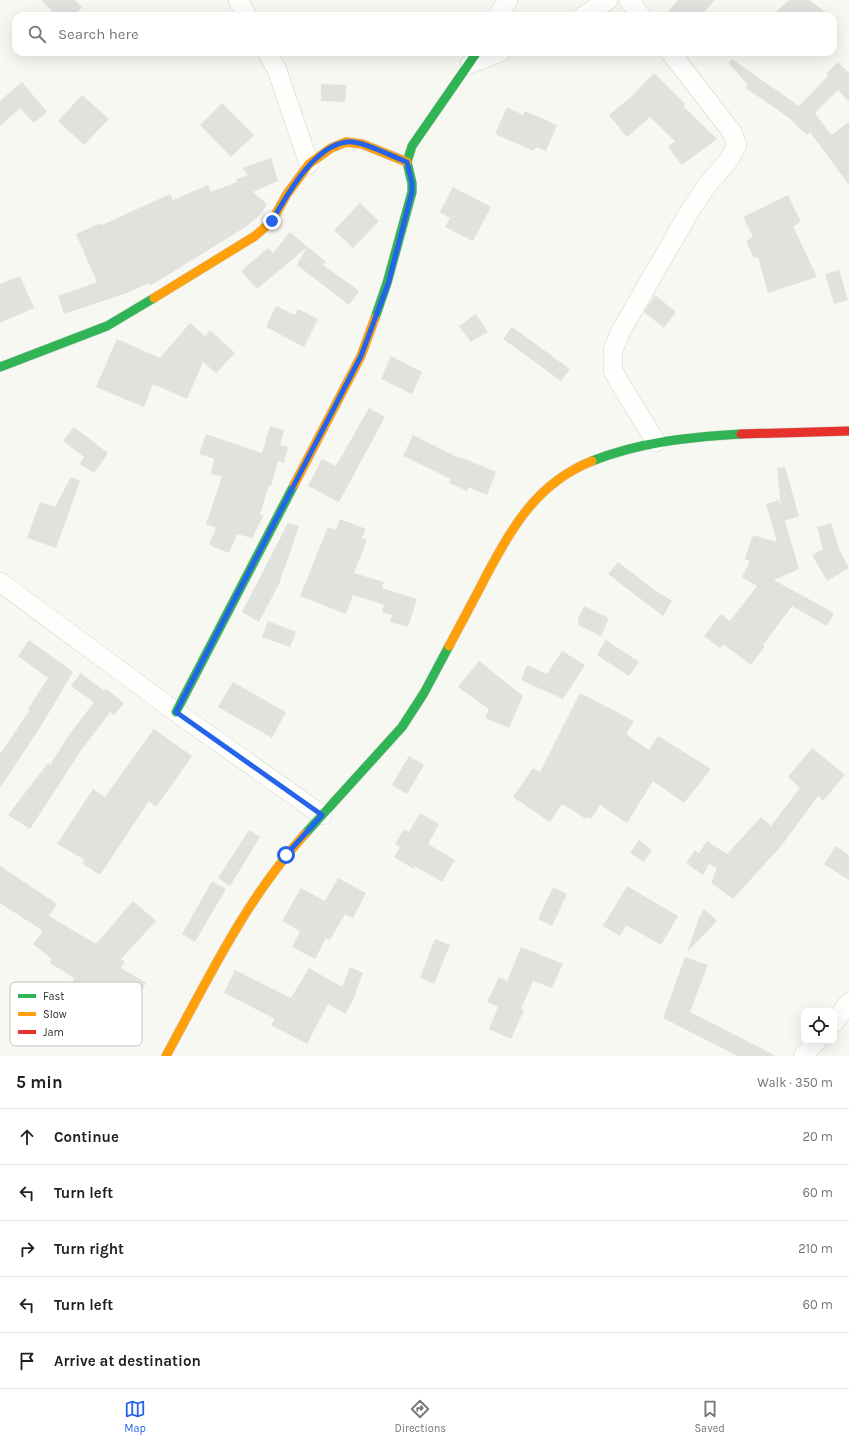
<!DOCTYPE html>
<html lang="en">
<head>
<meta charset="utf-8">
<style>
	:root { --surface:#fff; --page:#f2f2f2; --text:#202124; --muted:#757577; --line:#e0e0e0; --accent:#2563eb }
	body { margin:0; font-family:Karla,sans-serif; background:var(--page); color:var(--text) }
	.controls { position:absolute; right:12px; bottom:12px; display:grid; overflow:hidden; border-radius:8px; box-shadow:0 4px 16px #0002 }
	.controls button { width:36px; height:36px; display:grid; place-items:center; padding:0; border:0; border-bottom:1px solid var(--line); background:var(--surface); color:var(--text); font:20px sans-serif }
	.stop { position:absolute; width:12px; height:12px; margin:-9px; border:3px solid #2563eb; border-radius:50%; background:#fff }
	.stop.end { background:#2563eb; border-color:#fff; box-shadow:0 1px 4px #0008 }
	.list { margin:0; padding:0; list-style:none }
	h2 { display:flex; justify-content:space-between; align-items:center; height:52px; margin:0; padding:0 16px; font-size:17px }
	h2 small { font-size:13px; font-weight:400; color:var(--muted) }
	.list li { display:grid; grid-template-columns:26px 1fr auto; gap:12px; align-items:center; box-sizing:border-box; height:56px; padding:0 16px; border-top:1px solid var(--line) }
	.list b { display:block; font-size:15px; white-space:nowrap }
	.list em { font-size:13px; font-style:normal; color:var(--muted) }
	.icon { flex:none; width:22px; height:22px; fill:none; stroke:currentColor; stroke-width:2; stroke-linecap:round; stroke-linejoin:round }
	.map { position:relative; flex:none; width:849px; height:1056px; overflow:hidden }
	.search { position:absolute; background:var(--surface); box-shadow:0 4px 16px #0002; left:12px; right:12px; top:12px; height:44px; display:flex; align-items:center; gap:10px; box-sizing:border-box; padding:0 14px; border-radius:12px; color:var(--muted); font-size:15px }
	.sheet { height:332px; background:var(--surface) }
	nav { display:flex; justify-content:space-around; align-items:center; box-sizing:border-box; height:56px; border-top:1px solid var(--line); background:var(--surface); font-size:11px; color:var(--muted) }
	nav a { display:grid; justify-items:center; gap:2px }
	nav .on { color:var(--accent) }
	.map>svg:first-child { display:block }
	.building { fill:#e1e1dd }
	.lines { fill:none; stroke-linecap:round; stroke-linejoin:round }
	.street-casing { stroke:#d2d2cd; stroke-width:20 }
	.fast-casing { stroke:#d2d2cd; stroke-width:10 }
	.slow-casing { stroke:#d2d2cd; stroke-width:10 }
	.jam-casing { stroke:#d2d2cd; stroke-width:10 }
	.street { stroke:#fefefd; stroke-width:19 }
	.fast { stroke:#30b455; stroke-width:9 }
	.slow { stroke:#ff9f0a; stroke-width:9 }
	.jam { stroke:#e5322d; stroke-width:9 }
	.route { stroke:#2563eb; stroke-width:5 }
	.key { fill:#fff; stroke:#c0c0be; stroke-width:1 }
	.key-label { font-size:11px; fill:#2c2c28 }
</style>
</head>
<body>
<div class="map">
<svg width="849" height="1056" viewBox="0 0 849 1056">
	<rect width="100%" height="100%" fill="#f8f8f3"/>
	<g class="building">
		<path d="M41,0h34l7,7 -8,9h-17z"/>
		<path d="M678,0h37l-15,16h-36z"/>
		<path d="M789,0h20l22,16h-59z"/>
		<path d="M732,59l67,47 29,-30 -2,-2 12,-12 11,11v29l-11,-12 -23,23 16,22 18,-13v63l-39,-53 -3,3 -18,-17 -43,-30 2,-3 -20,-22z"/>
		<path d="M654,73l31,31 -2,2 34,33 -35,26 -14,-18 7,-6 -25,-24 -23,20 -18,-22 22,-18z"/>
		<path d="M22,82l25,30 -13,11 -14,-15 -20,18v-25z"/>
		<path d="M321,84l25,1 -1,17 -24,-1z"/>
		<path d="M82,95l27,24 -25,26 -26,-24z"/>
		<path d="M222,103l32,32 -23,22 -31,-32z"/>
		<path d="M507,107l16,8 2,-4 32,14 -11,26 -10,-4 -2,4 -39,-17z"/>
		<path d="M271,158l7,23 -25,11 14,12 -5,9 -15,13 -97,60 -1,-3 -25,11 -60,20 -6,-18 39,-14 -21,-48 25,-11 1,2 68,-31 3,6 35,-15 3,7 26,-10 -1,-3 12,-4 -6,-7z"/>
		<path d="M453,187l38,20 -18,34 -28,-14 5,-9 -10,-6z"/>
		<path d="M788,195l13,27 -8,4 24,51 -49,16 -10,-36 -4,1 -8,-17 7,-4 -10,-20z"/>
		<path d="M360,203l19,18 -26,27 -19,-18z"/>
		<path d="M290,232l36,30 -3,3 36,26 -10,14 -52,-40 9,-17 -49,41 -16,-18 27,-23 5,5z"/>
		<path d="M839,270l9,30 -14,4 -9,-30z"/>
		<path d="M20,276l14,32 -34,15v-39z"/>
		<path d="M655,295l21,17 -12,16 -20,-16z"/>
		<path d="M276,306l19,9 3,-6 20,10 -14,28 -38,-20z"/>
		<path d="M476,314l12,18 -17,10 -12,-16z"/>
		<path d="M190,323l15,13 5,-6 25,23 -19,20 -13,-11 -16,37 -34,-15 -9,23 -48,-20 21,-48 43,19z"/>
		<path d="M512,327l58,42 -9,12 -58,-42z"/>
		<path d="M391,356l31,16 -10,22 -31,-15z"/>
		<path d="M369,408l16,9 -46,85 -31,-16 14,-27 14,7z"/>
		<path d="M270,426l14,4 -4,15 8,2 -4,16 -6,-2 -7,25 -2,-1 -9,29 3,1 -1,4 -10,19 -15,-4 -8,19 -20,-8 7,-17 -10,-4 16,-48 -11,-2 3,-15 -15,-5 7,-20 56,19z"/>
		<path d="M74,427l34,26 -14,20 -14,-9 4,-7 -21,-16z"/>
		<path d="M413,435l46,23 1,-1 36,15 -9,23 -19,-8 -1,4 -18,-8 2,-4 -48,-23z"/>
		<path d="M785,467l14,49 -14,5 14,48 -25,11 60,33 -7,13 -35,-20 -29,39 2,1 -14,19 -28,-21 -3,4 -16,-12 17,-22 9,7 27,-35 -15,-9 8,-16 -5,-2 8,-24 24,7 -11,-38 13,-4 2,7 -4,-39z"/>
		<path d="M71,477l9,4 -24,67 -29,-10 13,-36 15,5z"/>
		<path d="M340,519l26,10 -4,9 5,2 -13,33 30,9 -2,6 35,11 -9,28 -18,-5 2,-7 -10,-3 2,-7 -31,-10 -7,19 -46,-18 28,-69 8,3z"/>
		<path d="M288,523l11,3 -20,58 -20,38 -17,-10z"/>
		<path d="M831,523l8,26 10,19 -22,13 -15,-26 11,-6 -6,-22z"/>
		<path d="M618,562l35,27 19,12 -9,15 -55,-42z"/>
		<path d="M584,606l25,12 -8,18 -23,-11v-6z"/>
		<path d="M268,621l28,11 -6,15 -28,-10z"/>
		<path d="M29,640l44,32 -32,54 -41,62v-34l30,-44 -2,-1 20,-31 -30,-22z"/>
		<path d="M606,640l33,22 -10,14 -32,-21z"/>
		<path d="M562,651l23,14 -22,34 -42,-19 6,-15 20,9z"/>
		<path d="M479,661l44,35 -14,32 -24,-10 4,-9 -31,-22z"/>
		<path d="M81,673l23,18 2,-2 18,14 -10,12 -4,-3 -30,40 -50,77 -22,-14 40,-52 2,2 19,-30 25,-33 -23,-16z"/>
		<path d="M233,682l53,30 -14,26 -54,-31z"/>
		<path d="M580,693l54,28 -8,13 23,16 9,-14 53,33 -27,34 -31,-22 -26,42 -27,-18 -9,14 -3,-2 -2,2 -24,-15 -12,18 -37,-25 20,-29 7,4z"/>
		<path d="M154,729l38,27 -36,51 -7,-6 -49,74 -18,-12 3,-3 -28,-16 36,-55 12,8z"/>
		<path d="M812,748l33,27 -22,26 -5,-5 -36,49 -49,54 -22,-16 6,-15 -8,-4 -6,11 -17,-12 9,-13 4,3 8,-12 20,13 34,-37 10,9 29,-38 -12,-11z"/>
		<path d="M409,756l15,9 -17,29 -15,-9z"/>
		<path d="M420,813l19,11 -11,20 27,16 -13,22 -27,-16 -1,3 -20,-12 6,-10 -5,-3 9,-15 5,3z"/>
		<path d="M249,830l11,7 -30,49 -12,-8z"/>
		<path d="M639,840l13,10 -8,12 -14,-9z"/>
		<path d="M836,846l13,9v25l-25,-16z"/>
		<path d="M0,866l57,38 -8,12 47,28 37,-43 23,20 -35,38 4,3 -4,6 25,15 -11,18 -25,-15 -5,7 -13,-8 -4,20 -4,4 -5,3 -10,-4 -3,-5v-6l8,-19 -24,-15 2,-4 -19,-15 10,-13 -43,-28z"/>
		<path d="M338,878l28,15 -13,25 -8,-4 -15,26 -4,-2 -11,21 -23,-12 8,-16 -18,-10 19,-33 24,13z"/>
		<path d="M212,881l14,8 -31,53 -13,-8z"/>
		<path d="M627,886l51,30 -17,29 -35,-20 -6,11 -17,-10z"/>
		<path d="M553,887l14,7 -15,32 -14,-7z"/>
		<path d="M704,909l13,12 -30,31 12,-34z"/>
		<path d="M435,939l15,6 -16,39 -14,-6z"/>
		<path d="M521,947l42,17 -11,24 -19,-7 -12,28 3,1 -13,29 -22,-10 9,-22 -11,-5 12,-25 8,4z"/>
		<path d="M685,957l23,8 -18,47 86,44h-38l-75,-38z"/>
		<path d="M350,967l13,6 -8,21 1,1 -11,19 -17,-10 -21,40 -36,-19 4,-6 -51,-26 11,-23 56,28 18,-30 33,19z"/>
	</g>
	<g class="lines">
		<defs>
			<g id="street">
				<path d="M238,0l9,16"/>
				<path d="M629,0l12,16"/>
				<path d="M498,16l10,-16"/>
				<path d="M583,16l25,-16"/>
				<path d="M267,52l10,18 32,94"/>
				<path d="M470,64l31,-12"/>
				<path d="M656,442l-34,-55 -9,-17v-20l9,-21 69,-120 17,-25 20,-23 9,-16 -5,-13 -62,-80"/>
				<path d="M0,582l176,130 146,103"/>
				<path d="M834,1023l15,-21"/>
				<path d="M803,1056l14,-15"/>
			</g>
			<g id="fast">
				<path d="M375,318l12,-35 25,-91v-9l-5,-21 5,-16 65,-94"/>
				<path d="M0,367l107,-41 47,-28"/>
				<path d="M592,461c48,-19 98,-24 149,-27"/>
				<path d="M176,712l118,-227"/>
				<path d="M305,834l97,-107 22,-34 25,-47"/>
			</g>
			<g id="slow">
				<path d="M154,298l101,-62 17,-15 15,-27 22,-30 22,-16 15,-6 16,2 45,18"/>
				<path d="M294,485l67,-129 14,-38"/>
				<path d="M449,646c12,-23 25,-46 37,-70 27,-50 51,-93 106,-115"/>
				<path d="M166,1056c42,-77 80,-157 139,-222"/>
			</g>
			<path id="jam" d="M741,434l108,-3"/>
		</defs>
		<use href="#street" class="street-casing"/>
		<use href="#fast" class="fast-casing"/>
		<use href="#slow" class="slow-casing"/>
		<use href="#jam" class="jam-casing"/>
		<use href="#street" class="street"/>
		<use href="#fast" class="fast"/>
		<use href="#slow" class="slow"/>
		<use href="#jam" class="jam"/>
	</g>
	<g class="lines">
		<path class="route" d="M272,221c15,-26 41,-74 74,-79 16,-2 45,14 61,20l5,21v9l-24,92 -27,72 -185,356 146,103 -36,40"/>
	</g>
	<rect x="10" y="982" width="132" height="64" rx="6" class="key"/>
	<rect x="18" y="994" width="18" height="4" fill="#30b455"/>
	<rect x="18" y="1012" width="18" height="4" fill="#ff9f0a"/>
	<rect x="18" y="1030" width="18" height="4" fill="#e5322d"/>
	<g class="key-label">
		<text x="43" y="1000">Fast</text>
		<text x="43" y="1018">Slow</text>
		<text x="43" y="1036">Jam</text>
	</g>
</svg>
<div class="controls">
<button><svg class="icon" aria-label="locate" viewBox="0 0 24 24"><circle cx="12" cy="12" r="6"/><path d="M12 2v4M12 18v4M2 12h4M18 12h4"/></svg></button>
</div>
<div class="stop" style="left:286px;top:855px"></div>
<div class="stop end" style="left:272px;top:221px"></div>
<div class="search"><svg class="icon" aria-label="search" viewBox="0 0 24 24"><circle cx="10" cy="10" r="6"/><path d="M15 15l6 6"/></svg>Search here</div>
</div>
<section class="sheet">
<h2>5 min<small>Walk · 350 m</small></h2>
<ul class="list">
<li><svg class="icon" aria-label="ahead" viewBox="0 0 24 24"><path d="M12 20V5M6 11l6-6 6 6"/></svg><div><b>Continue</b></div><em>20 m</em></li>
<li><svg class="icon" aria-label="left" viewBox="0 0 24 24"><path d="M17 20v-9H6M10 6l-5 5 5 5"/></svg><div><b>Turn left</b></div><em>60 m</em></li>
<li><svg class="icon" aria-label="right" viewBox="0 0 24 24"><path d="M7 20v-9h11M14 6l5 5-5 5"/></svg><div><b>Turn right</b></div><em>210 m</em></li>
<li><svg class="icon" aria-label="left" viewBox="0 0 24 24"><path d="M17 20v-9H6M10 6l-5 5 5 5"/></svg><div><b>Turn left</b></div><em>60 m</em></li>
<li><svg class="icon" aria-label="arrive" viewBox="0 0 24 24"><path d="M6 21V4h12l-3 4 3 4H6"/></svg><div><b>Arrive at destination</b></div></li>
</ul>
</section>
<nav>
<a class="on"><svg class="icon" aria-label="map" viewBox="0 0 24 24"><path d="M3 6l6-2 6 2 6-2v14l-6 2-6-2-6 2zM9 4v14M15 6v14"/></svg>Map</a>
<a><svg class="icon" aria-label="directions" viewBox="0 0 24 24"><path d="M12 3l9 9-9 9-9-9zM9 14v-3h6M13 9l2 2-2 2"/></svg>Directions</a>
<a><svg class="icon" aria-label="saved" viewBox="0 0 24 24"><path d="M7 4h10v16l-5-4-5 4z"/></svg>Saved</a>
</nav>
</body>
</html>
